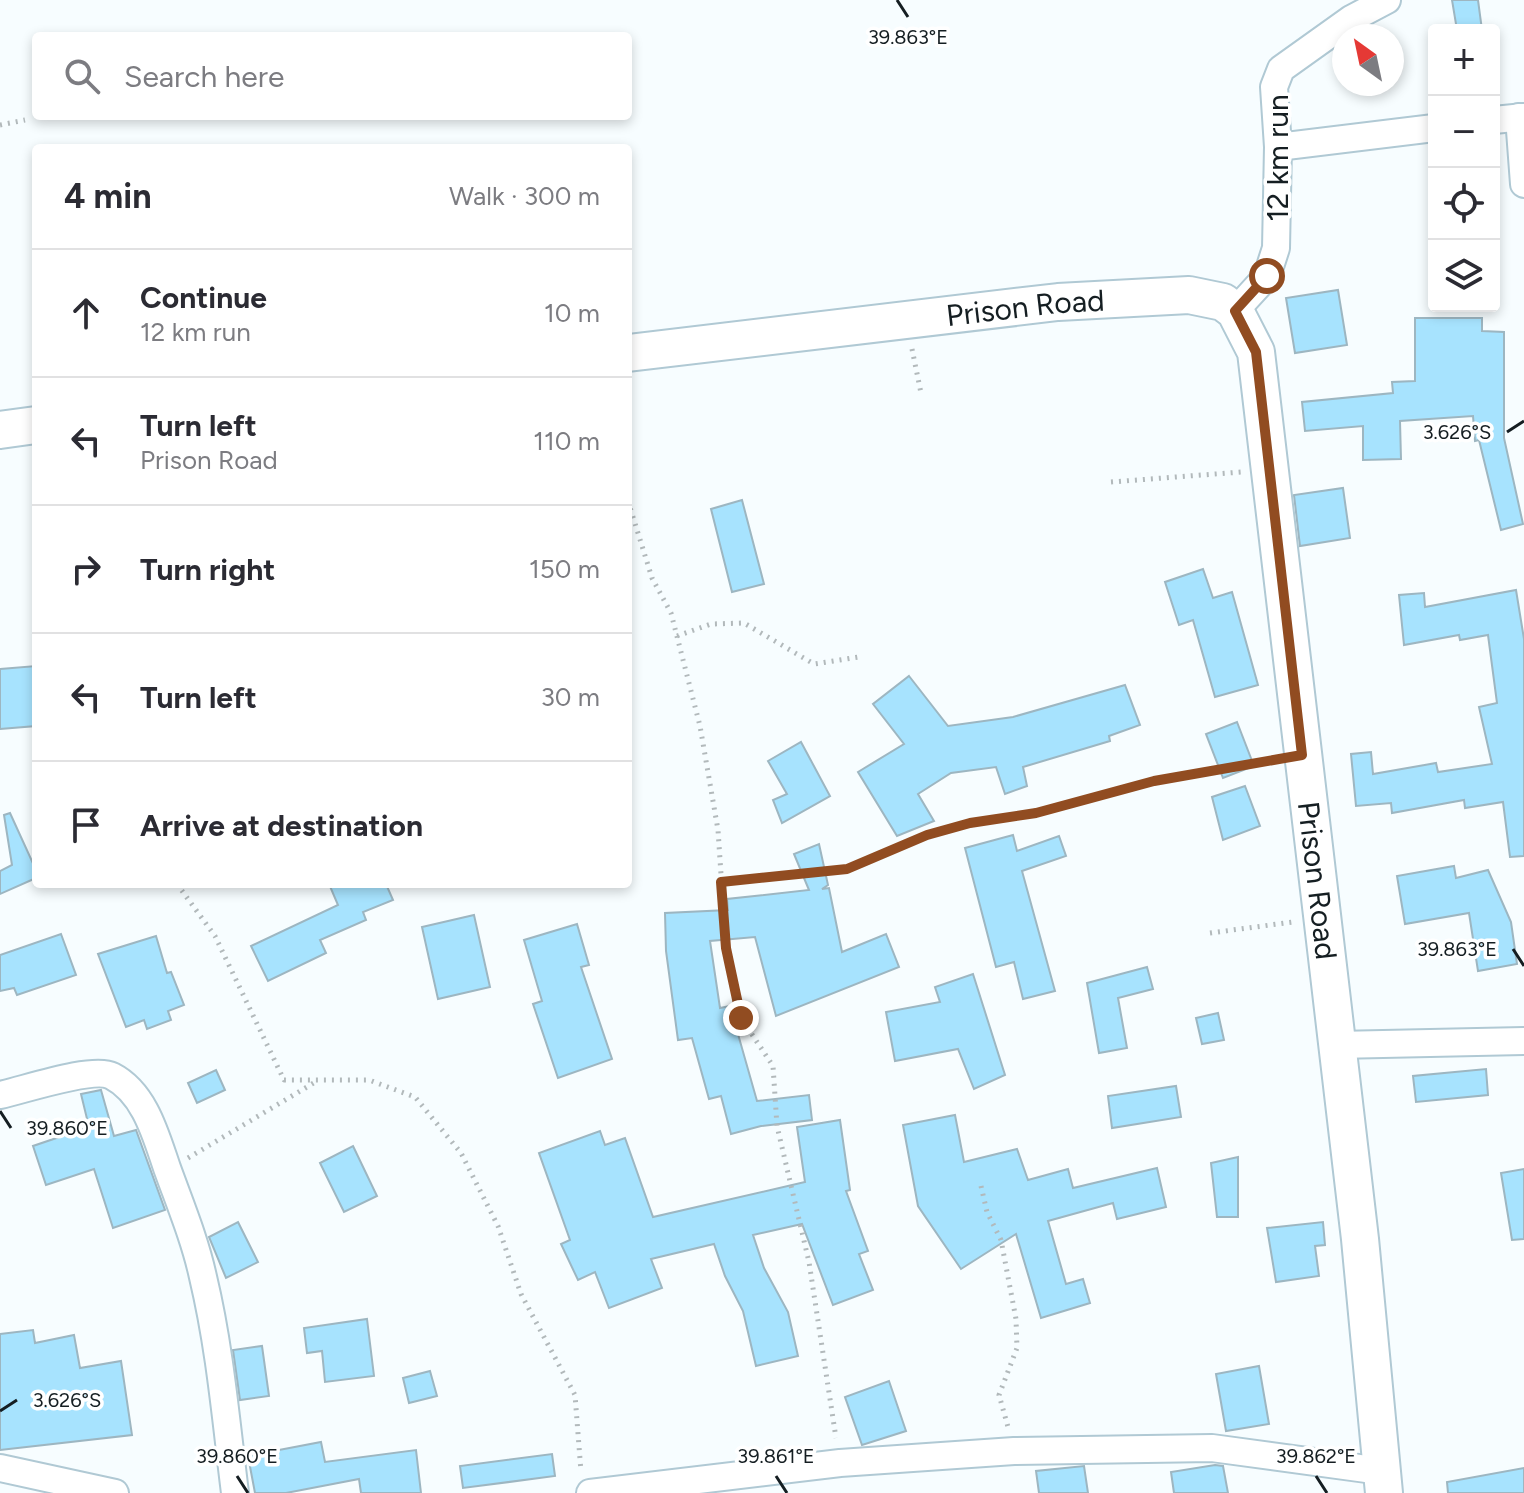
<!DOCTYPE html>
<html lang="en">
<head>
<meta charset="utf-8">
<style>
	:root { --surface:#fff; --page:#f7f7f7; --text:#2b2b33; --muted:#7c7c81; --line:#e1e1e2 }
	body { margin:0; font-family:Figtree,sans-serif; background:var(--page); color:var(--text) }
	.controls { position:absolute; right:24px; top:24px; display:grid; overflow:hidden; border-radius:8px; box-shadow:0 4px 12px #0003 }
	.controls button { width:72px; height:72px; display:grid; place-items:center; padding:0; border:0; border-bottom:2px solid var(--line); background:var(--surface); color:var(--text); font:40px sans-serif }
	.compass { position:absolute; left:1332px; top:24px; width:72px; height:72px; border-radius:50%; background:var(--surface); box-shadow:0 4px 12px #0003; rotate:327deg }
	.stop { position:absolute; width:24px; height:24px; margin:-18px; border:6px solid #914c21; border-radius:50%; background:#fff }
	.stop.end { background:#914c21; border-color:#fff; box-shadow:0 2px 8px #0008 }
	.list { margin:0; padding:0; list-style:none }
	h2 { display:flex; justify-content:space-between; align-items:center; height:104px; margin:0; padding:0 32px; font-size:34px }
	h2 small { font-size:26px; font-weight:400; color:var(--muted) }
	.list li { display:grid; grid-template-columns:52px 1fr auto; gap:24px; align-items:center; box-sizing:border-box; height:128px; padding:0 32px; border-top:2px solid var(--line) }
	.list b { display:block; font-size:30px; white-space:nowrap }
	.list p { margin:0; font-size:26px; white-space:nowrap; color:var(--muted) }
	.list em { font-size:26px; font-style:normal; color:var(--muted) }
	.icon { flex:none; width:44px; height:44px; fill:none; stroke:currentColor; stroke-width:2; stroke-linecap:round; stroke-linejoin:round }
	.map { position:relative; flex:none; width:1524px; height:1493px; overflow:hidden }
	.search { position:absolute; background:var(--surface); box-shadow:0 4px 12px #0003; left:32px; top:32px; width:600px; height:88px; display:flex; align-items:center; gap:20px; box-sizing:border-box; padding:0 28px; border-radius:8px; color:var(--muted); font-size:30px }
	.panel { position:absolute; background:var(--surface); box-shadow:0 4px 12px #0003; left:32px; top:144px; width:600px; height:744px; border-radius:8px }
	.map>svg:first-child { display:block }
	.building { fill:#a7e3fe; stroke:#9db6c1; stroke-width:2 }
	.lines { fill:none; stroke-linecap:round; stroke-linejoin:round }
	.street-casing { stroke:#b0c9d4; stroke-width:30 }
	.secondary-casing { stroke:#b0c9d4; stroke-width:40 }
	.path { stroke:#b2b9bb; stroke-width:5; stroke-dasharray:2 6; stroke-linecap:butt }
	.street { stroke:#fff; stroke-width:26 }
	.secondary { stroke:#fff; stroke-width:36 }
	.route { stroke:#914c21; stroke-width:10 }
	.ticks { fill:none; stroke:#151e22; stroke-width:3 }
	.labels { text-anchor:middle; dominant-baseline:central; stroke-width:7; stroke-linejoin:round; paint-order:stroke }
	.street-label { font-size:30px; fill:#151e22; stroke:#fff }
	.ticks-label { font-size:20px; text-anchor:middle; fill:#151e22; stroke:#fff; stroke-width:7; stroke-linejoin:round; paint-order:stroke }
</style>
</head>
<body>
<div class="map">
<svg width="1524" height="1493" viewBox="0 0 1524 1493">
	<rect width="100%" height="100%" fill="#f7fdff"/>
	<g class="building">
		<path d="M1452,0h26l4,30h-25z"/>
		<path d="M1338,290l9,55 -52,8 -9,-55z"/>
		<path d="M1415,318h67v13l22,1v106l19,86 -22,6 -22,-90 -4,1 -2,-25 -73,5 1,38 -38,1v-34l-58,5 -3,-29 91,-9 -1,-11 23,-1z"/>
		<path d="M1343,488l7,50 -50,8 -6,-51z"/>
		<path d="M742,500l22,84 -32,8 -21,-83z"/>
		<path d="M1203,569l10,29 19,-6 26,93 -43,12 -22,-77 -14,5 -14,-43z"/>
		<path d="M1516,590l8,49v217l-14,1 -7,-55 -38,6 -1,-8 -72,13 -1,-10 -35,3 -5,-52 20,-2 2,22 63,-11 2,9 54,-8 -13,-57 18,-4 -9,-68 -28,5 -1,-5 -55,10 -5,-50 25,-2 1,14z"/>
		<path d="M36,666v60l-36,3v-60z"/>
		<path d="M909,676l39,50 65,-9 112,-32 15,40 -31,11 1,5 -87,26 4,19 -22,8 -9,-27 -45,6 -33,21 16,27 -37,15 -39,-64 46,-28 -31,-40z"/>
		<path d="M1237,722l17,44 -31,12 -17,-44z"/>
		<path d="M801,742l29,54 -48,27 -9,-23 14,-6 -19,-33z"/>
		<path d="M1245,786l15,40 -37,14 -11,-43z"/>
		<path d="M10,813l26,57v8l-36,16v-23l12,-6 -8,-50z"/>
		<path d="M1013,835l4,16 42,-15 7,20 -44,15 33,120 -32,8 -9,-37 -18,5 -31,-119z"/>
		<path d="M819,844l9,41 -6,4 7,-1 13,64 44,-18 13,33 -123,49 -21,-79 -45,4 10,67 10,-2 27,95 52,-6 3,25 -51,6 -30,8 -10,-38 -12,3 -17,-61 -14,2 -12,-89 -1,-38 63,-3 -1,-11 82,-9 -15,-36z"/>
		<path d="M1454,866l2,12 32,-8 23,52 6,42 -39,7 -9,-58 -64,11 -8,-48z"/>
		<path d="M329,884h57l7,16 -30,12 3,8 -46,20 6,13 -58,28 -17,-35 87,-41z"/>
		<path d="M474,915l16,72 -52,12 -16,-72z"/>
		<path d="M577,924l12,41 -8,2 31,92 -54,19 -25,-74 9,-3 -18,-61z"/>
		<path d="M61,934l15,41 -59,20 -3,-7 -14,3v-36z"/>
		<path d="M156,936l11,37 4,-1 13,33 -16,6 3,9 -24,9 -3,-9 -18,7 -28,-73z"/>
		<path d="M1147,967l6,22 -35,9 9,50 -28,5 -12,-70z"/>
		<path d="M973,974l32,101 -31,14 -16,-40 -63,12 -9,-49 54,-10 -5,-15z"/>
		<path d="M1218,1013l6,27 -22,4 -6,-26z"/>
		<path d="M1486,1069l2,26 -72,7 -3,-26z"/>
		<path d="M216,1070l9,20 -28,13 -9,-20z"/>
		<path d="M1176,1086l5,31 -69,11 -4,-32z"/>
		<path d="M101,1090l13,46 22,-6 29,80 -52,18 -19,-59 -48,16 -13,-39 56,-19 -8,-33z"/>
		<path d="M955,1115l9,47 53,-13 11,31 40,-11 5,19 84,-20 9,39 -49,12 -4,-16 -65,18 18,63 17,-5 7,24 -49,15 -25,-84 -55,35 -43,-63 -15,-81z"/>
		<path d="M840,1120l10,70 -4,1 22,60 -9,3 14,36 -40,15 -31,-81 -49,11 11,33 24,44 10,44 -42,10 -13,-55 -18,-35 -11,-32 -63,15 11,29 -53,20 -14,-36 -17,8 -17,-36 9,-4 -31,-87 61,-22 5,14 20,-7 28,79 152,-35 -8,-55z"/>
		<path d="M353,1146l24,50 -33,16 -24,-49z"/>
		<path d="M1238,1157v60h-21l-6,-54z"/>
		<path d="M1524,1169v70l-12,1 -11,-67z"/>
		<path d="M238,1222l20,40 -32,16 -17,-41z"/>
		<path d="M1323,1222l2,23 -10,1 4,30 -43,6 -9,-54z"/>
		<path d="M367,1319l7,57 -49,6 -3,-31 -15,2 -3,-25z"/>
		<path d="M33,1330l2,13 39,-8 6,33 41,-7 11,74 -132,15v-116z"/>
		<path d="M262,1346l7,50 -29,4 -7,-50z"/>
		<path d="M1259,1366l10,58 -43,7 -10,-57z"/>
		<path d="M430,1371l7,25 -28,7 -6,-25z"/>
		<path d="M889,1381l17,50 -44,14 -17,-48z"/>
		<path d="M321,1442l4,20 91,-12 5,43h-60l-2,-14 -73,14h-31l-7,-37z"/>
		<path d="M552,1454l3,22 -92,12 -3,-22z"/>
		<path d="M1215,1465l8,1 5,27h-54l-3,-21z"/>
		<path d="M1084,1466l4,27h-49l-3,-22z"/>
		<path d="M1524,1468v25h-76l-1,-11z"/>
	</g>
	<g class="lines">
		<defs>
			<g id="street">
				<path d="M1519,117l5,67"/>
				<path d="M1494,120l30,-3"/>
				<path d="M1278,147l156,-19"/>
				<path d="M1235,311l32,-35 9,-28 2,-101 -4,-60 7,-18 70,-50 36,-19"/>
				<path d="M1336,1045l188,-4"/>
				<path d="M0,1095c24,-5 93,-29 112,-19 33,17 44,60 55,92 13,36 28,72 36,109 17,71 23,144 32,216"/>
				<path d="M0,1468l115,25"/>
				<path d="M590,1493l250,-30 174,-12 198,-3 169,23"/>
			</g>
			<g id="secondary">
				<path id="s1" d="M628,353l430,-51 131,-7 34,7 12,9 21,41 104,887 24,254"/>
				<path d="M0,430l36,-5"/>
			</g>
		</defs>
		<use href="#street" class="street-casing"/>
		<use href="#secondary" class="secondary-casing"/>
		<g class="path">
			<path d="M0,125l25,-5"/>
			<path d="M912,349l9,44"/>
			<path d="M1111,482l130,-10"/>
			<path d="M628,501l24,77 19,35 29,113 18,104 8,118 15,70 32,48 4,60 32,136 27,176"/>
			<path d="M677,636l34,-12 33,-1 70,41 45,-7"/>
			<path d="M721,882l126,-13 80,-34 43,-12 66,-10 118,-32 122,-22"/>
			<path d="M177,884l38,52 69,144h85l46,17 46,56 37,73 23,68 54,101 6,77"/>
			<path d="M1210,933l83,-11"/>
			<path d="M188,1158l129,-77"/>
			<path d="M981,1186l6,26 14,28 15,79 1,29 -18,47 9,32"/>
		</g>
		<use href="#street" class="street"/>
		<use href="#secondary" class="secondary"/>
	</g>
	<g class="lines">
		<path class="route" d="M741,1018l-15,-70 -5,-66 126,-13 80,-34 43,-12 66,-10 118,-32 148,-26 -46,-403 -21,-41 32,-35"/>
	</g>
	<path class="ticks" d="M897,0l11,17M1507,432l17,-11M1513,949l11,17M0,1111l11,17M0,1411l17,-11M237,1476l11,17M776,1476l11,17M1316,1476l11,17"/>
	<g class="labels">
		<g class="street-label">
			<text transform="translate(1277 158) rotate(-90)">12 km run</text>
			<text stroke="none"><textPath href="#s1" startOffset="400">Prison Road</textPath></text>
			<text stroke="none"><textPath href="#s1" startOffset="1192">Prison Road</textPath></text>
		</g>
	</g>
	<g class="ticks-label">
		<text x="908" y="44">39.863°E</text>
		<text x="1457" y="439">3.626°S</text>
		<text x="1457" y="956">39.863°E</text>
		<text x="67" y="1135">39.860°E</text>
		<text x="67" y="1407">3.626°S</text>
		<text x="237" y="1463">39.860°E</text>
		<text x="776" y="1463">39.861°E</text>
		<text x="1316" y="1463">39.862°E</text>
	</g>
</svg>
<div class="controls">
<button>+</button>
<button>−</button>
<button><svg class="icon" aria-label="locate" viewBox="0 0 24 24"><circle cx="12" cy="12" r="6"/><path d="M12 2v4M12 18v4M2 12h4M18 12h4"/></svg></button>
<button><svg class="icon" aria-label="layers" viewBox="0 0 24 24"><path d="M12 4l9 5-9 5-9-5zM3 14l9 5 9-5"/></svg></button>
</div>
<svg class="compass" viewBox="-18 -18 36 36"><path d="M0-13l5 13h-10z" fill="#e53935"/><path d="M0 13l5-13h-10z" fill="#7c7c81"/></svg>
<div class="stop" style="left:1267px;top:276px"></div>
<div class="stop end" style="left:741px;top:1018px"></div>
<div class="search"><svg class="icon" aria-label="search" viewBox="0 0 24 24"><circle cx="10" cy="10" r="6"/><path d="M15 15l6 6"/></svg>Search here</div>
<section class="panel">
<h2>4 min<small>Walk · 300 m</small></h2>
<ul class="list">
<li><svg class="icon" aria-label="ahead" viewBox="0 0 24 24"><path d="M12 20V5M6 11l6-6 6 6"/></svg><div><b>Continue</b><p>12 km run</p></div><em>10 m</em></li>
<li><svg class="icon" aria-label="left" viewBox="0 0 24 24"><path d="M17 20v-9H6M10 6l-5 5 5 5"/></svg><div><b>Turn left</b><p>Prison Road</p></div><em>110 m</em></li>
<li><svg class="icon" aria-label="right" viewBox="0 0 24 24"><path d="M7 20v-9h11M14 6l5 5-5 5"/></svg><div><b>Turn right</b></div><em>150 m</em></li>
<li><svg class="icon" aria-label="left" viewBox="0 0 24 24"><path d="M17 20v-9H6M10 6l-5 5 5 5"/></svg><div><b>Turn left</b></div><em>30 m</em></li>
<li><svg class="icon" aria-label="arrive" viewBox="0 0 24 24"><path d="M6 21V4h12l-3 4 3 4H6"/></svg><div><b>Arrive at destination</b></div></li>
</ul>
</section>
</div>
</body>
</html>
